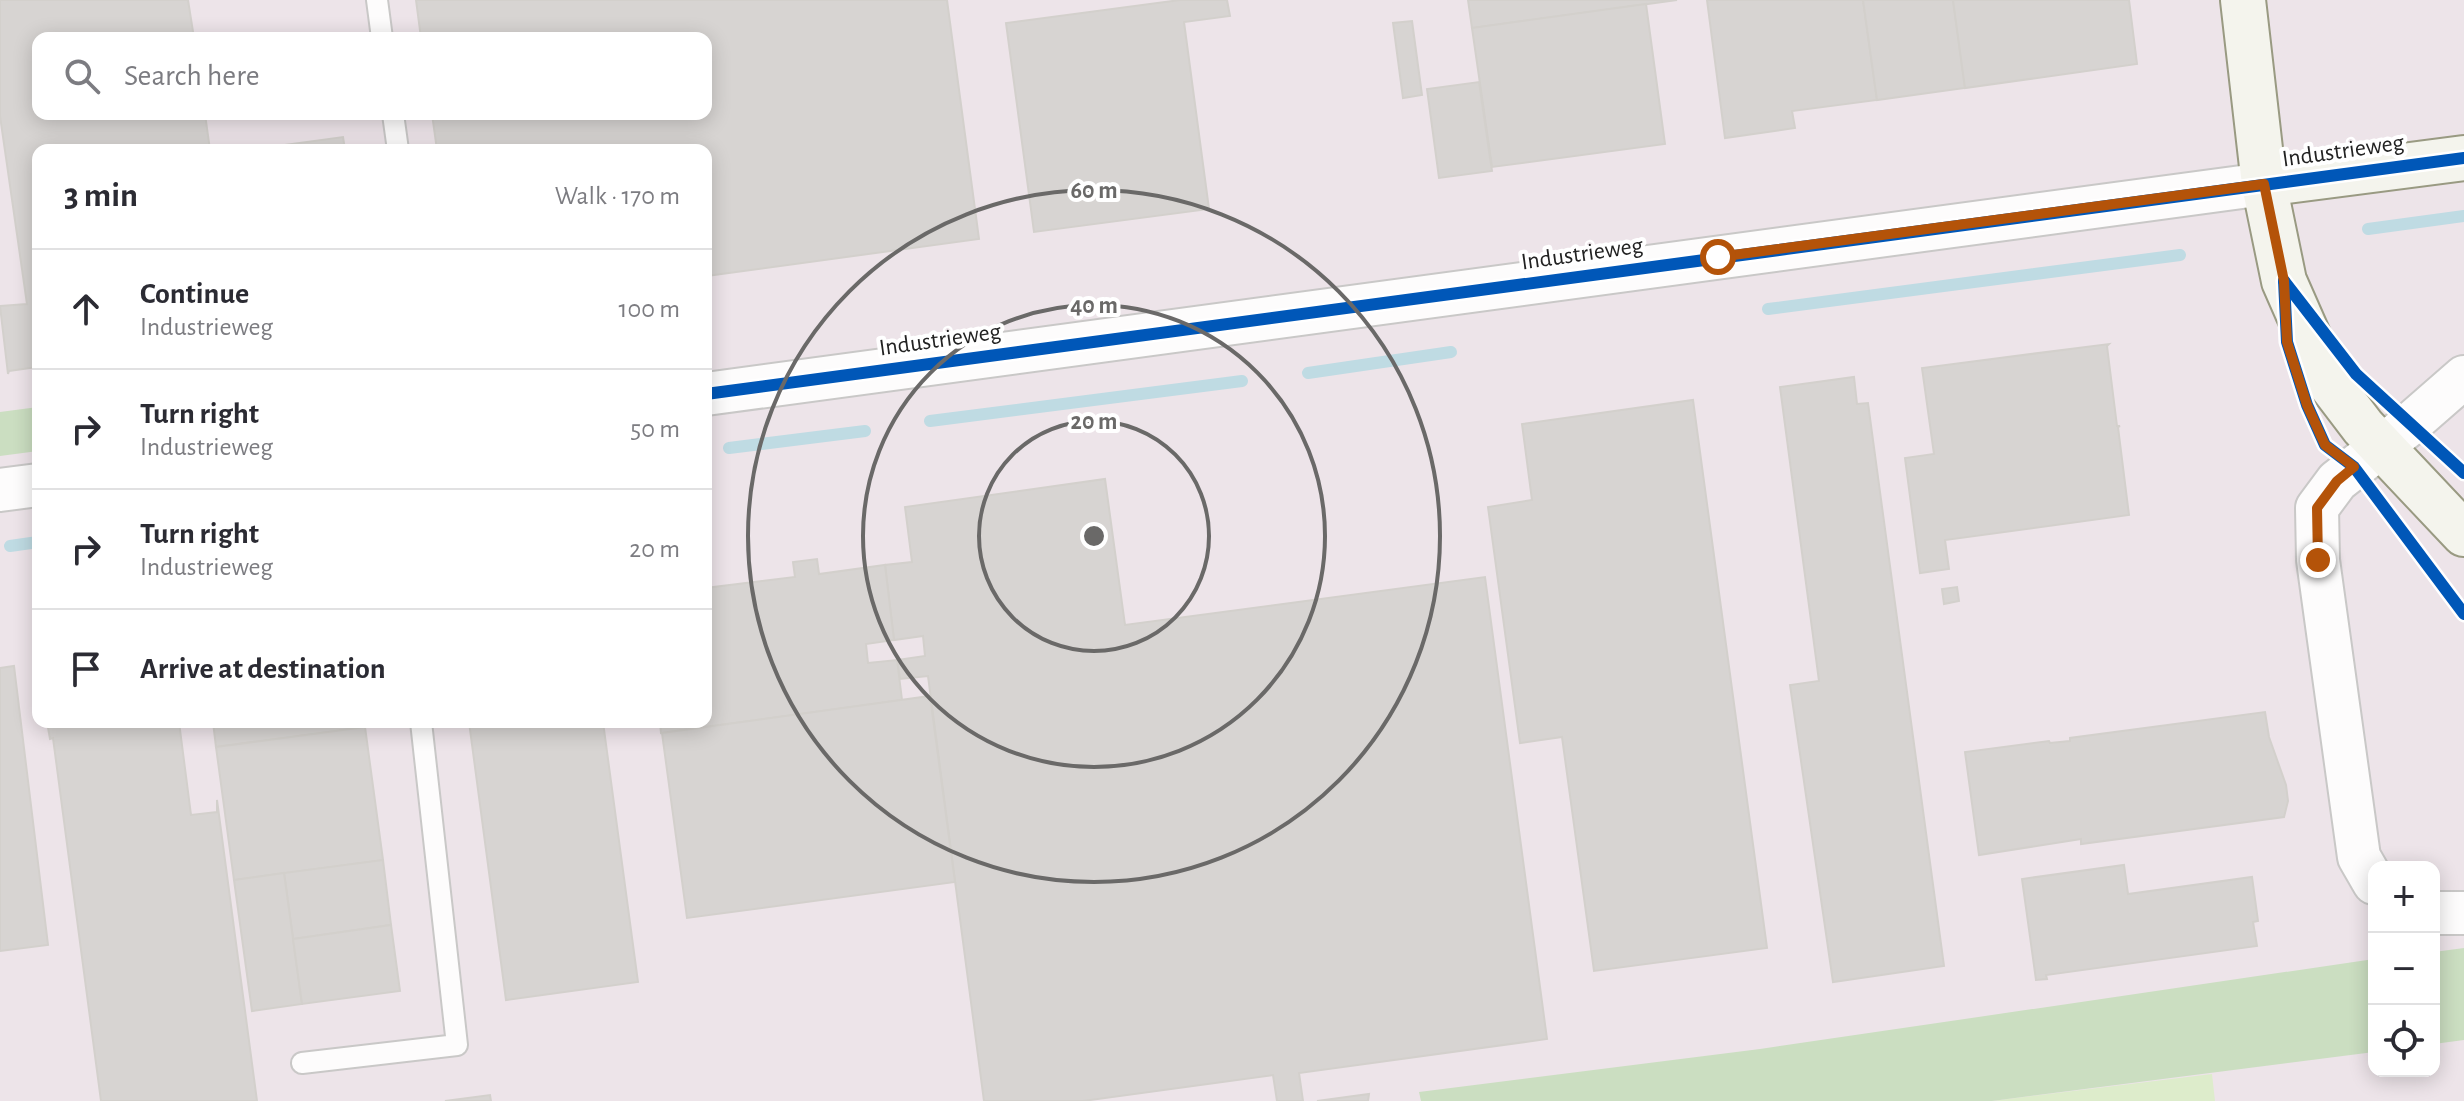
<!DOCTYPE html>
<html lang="en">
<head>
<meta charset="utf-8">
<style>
	:root { --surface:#fff; --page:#f7f7f7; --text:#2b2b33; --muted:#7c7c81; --line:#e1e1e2 }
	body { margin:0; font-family:"Alegreya Sans",sans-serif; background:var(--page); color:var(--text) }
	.controls { position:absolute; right:24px; bottom:24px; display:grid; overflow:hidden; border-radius:16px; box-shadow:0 4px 20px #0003 }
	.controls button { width:72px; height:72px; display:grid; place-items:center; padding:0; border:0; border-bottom:2px solid var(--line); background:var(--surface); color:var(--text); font:40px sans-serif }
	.stop { position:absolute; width:24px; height:24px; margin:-18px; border:6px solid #b45309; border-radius:50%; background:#fff }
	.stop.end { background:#b45309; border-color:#fff; box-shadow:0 2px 8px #0008 }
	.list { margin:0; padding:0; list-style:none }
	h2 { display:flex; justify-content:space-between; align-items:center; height:104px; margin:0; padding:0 32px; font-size:34px }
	h2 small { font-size:26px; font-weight:400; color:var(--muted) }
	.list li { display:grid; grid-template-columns:52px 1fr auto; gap:24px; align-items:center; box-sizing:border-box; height:120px; padding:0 32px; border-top:2px solid var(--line) }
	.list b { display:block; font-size:30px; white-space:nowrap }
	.list p { margin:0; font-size:26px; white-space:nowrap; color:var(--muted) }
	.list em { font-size:26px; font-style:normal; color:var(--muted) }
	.icon { flex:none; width:44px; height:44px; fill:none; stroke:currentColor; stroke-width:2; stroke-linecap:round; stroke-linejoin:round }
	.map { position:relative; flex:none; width:2464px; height:1101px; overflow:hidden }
	.search { position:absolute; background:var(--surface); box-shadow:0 4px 20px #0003; left:32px; top:32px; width:680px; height:88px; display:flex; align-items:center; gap:20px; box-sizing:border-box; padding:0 28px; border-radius:16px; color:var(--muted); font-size:30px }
	.panel { position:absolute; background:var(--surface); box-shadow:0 4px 20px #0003; left:32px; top:144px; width:680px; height:584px; border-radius:16px }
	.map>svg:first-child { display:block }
	.industrial { fill:#ede4e9; fill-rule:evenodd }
	.grass { fill:#ddeccb }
	.forest { fill:#cbdec1 }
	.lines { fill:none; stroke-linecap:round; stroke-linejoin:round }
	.stream { stroke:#bfdbe3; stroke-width:12 }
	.building { fill:#d7d4d2; stroke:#d3d0cc; stroke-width:2 }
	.lane-casing { stroke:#c9c8c7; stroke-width:24 }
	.street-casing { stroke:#c9c8c7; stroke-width:46 }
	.secondary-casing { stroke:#999a82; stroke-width:48 }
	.lane { stroke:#fdfcfc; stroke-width:20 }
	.street { stroke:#fdfcfc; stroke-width:42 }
	.secondary { stroke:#f4f4ed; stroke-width:44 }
	.cycleway-casing { stroke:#fff; stroke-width:17 }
	.cycleway { stroke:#0057b8; stroke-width:12 }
	.route { stroke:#b45309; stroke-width:10 }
	.ring { fill:none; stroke:#6a6968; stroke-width:4 }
	.labels { text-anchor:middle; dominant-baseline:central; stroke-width:8; stroke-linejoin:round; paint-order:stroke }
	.street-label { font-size:24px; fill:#222; stroke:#fff }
	.centre { fill:#6a6968; stroke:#fff; stroke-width:4 }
	.ring-label { font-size:24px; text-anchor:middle; font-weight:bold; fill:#6a6968; stroke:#fff; stroke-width:8; stroke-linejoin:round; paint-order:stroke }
</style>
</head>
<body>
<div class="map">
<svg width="2464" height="1101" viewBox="0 0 2464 1101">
	<rect width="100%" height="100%" fill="#f0eeeb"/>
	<path class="industrial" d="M0,0h2464v1101h-2464zM38,38h668v76h-668zM38,150h668v572h-668zM2374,867h60v204h-60z"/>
	<path class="grass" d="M2212,1074l3,27h-223z"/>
	<g class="forest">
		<path d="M38,407v44l-38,5v-44z"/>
		<path d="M2464,948v92l-30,4v-92z"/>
		<path d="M2374,959v93l-382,49h-571l-2,-9 341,-43z"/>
	</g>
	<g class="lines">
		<g class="stream">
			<path d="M2368,229l96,-13"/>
			<path d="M1768,309l412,-54"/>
			<path d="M1308,373l143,-21"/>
			<path d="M930,421l312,-40"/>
			<path d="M729,448l136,-17"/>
			<path d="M10,546l28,-4"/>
		</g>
	</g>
	<g class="building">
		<path d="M0,0h188l6,38h-156v76h167l5,36h-172v217l-29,4 -1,3 -8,-68 27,-2 -27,-188z"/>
		<path d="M416,0h531l32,239 -273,37v-126h-269l-5,-36h274v-76h-285z"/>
		<path d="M1180,0h47l3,16 -46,6 25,187 -175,23 -28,-209z"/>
		<path d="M1468,0h209l-205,28z"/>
		<path d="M1707,0h156l14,100 -85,11 3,17 -70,10z"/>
		<path d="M1863,0h90l12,88 -88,12z"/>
		<path d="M1953,0h176l8,64 -172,24z"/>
		<path d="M1646,4l19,140 -173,23 -20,-139z"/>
		<path d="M1412,21l10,74 -19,3 -10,-75z"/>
		<path d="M1479,82l13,89 -53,7 -12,-89z"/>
		<path d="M343,137l2,13h-76v-3z"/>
		<path d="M2109,344l-2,2 10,80h3l-2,1 11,88 -184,25 4,29 -29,4 -15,-115 29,-4 -12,-86z"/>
		<path d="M1854,377l3,27 11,-1 76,563 -111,16 -43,-297 29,-4 -39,-294z"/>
		<path d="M1693,400l74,548 -173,23 -32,-234 -42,6 -32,-236 44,-7 -10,-76z"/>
		<path d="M1105,479l20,146 360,-48 62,462 -248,34 4,28h-26l-4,-26 -190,26h-99l-56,-425 -28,3 -3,-19 28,-4 -2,-20 -29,4 -9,-75 27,-3 -7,-55z"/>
		<path d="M817,559l2,15 66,-9 9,75 -28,4 2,19 29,-3 5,40 -241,33 -1,-11h46v-134l89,-11 -2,-15z"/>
		<path d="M1957,587l2,14 -15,3 -2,-15z"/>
		<path d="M14,666l34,279 -48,6v-283z"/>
		<path d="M930,696l25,186 -268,36 -25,-185z"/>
		<path d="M2265,712l4,25 17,48 2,16 -4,16 -203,27v-5l-102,16 -14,-103 84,-11 1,2 20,-2v-3z"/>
		<path d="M47,722h132l12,93 26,-3v-12l40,301h-156l-48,-363 -3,1z"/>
		<path d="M213,722h151l1,5 -149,20z"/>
		<path d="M469,722h134l35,260 -132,18z"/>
		<path d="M365,727l18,133 -149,20 -18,-133z"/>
		<path d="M383,860l8,65 -98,14 -9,-66z"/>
		<path d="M2124,865l4,29 124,-17 6,44 -5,1 4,24 -211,29 1,4 -11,1 -14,-101z"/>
		<path d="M284,873l18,131 -50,7 -18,-131z"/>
		<path d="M391,925l9,66 -98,13 -9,-65z"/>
		<path d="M1369,1094l-1,7h-51z"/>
		<path d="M490,1095l1,6h-46z"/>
	</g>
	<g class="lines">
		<defs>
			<g id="lane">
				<path d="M377,0l5,38"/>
				<path d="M393,114l5,36"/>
				<path d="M302,1063l155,-18 -36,-323"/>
			</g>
			<g id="street">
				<path d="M706,394l1558,-210"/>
				<path d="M0,490l38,-5"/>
				<path d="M2374,883l-15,-26 -41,-297 -1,-52 20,-27 72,-56 55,-48"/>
				<path d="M2434,913h30"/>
			</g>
			<g id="secondary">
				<path d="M2243,0l21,184 20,97 44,100 35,46 101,107"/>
				<path d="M2264,184l200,-26"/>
			</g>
		</defs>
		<use href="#lane" class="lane-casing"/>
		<use href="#street" class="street-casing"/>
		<use href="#secondary" class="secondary-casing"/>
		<use href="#lane" class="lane"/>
		<use href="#street" class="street"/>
		<use href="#secondary" class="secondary"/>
		<defs>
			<g id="cycleway">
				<path d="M2284,281l3,61 20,63 18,40 29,22 110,147"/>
				<path d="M2284,281l72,93 108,99"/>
				<path d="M706,394l1758,-236"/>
			</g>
		</defs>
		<use href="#cycleway" class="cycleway-casing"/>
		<use href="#cycleway" class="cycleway"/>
	</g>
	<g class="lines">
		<path class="route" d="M1718,257l546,-73 20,97 3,61 20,63 18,40 29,22 -17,14 -20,27 1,52"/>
	</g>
	<g class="ring">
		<circle cx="1094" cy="536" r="115"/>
		<circle cx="1094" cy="536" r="231"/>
		<circle cx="1094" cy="536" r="346"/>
	</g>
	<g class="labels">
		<g class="street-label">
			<text transform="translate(2343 151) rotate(-8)">Industrieweg</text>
			<text transform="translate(1582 254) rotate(-8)">Industrieweg</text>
			<text transform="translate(940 340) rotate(-8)">Industrieweg</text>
		</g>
	</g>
	<circle cx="1094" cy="536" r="12" class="centre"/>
	<g class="ring-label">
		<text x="1094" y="198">60 m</text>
		<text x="1094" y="313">40 m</text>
		<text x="1094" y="429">20 m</text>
	</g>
</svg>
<div class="controls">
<button>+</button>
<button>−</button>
<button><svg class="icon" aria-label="locate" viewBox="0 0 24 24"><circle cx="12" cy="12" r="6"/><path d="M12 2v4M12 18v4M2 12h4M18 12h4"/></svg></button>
</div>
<div class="stop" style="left:1718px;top:257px"></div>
<div class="stop end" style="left:2318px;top:560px"></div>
<div class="search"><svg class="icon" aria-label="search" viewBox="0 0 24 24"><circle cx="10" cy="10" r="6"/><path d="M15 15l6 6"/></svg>Search here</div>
<section class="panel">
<h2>3 min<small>Walk · 170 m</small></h2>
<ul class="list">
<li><svg class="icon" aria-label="ahead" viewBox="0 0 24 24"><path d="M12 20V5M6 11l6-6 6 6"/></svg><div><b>Continue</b><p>Industrieweg</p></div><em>100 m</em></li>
<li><svg class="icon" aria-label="right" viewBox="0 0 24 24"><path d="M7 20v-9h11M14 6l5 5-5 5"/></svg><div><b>Turn right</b><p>Industrieweg</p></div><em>50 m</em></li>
<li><svg class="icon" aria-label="right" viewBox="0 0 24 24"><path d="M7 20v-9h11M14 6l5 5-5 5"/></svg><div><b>Turn right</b><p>Industrieweg</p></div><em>20 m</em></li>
<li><svg class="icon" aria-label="arrive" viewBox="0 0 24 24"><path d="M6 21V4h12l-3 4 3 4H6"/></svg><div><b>Arrive at destination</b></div></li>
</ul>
</section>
</div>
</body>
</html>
